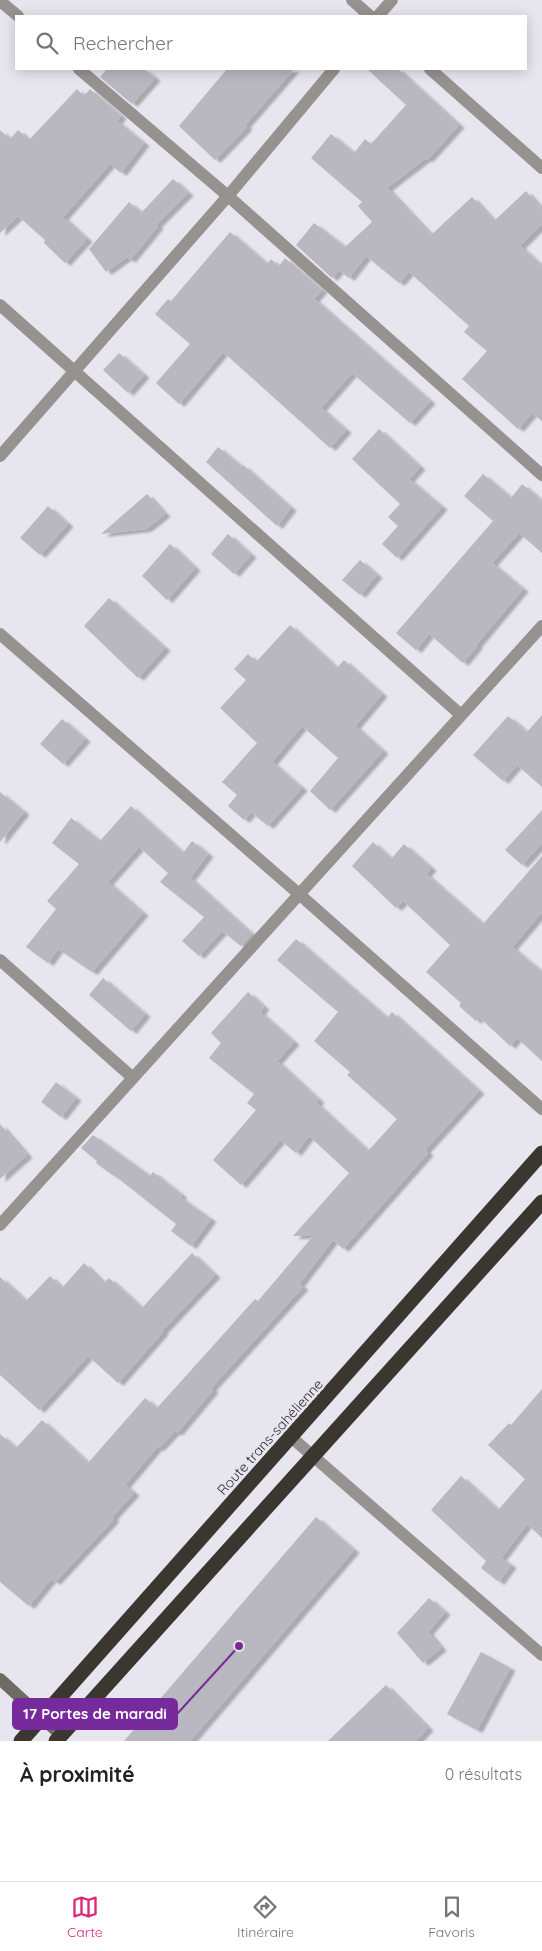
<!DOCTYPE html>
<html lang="fr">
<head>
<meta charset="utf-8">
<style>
	:root { --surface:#fff; --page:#f2f2f2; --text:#222; --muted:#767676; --line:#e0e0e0; --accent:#db2777 }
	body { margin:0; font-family:Quicksand,sans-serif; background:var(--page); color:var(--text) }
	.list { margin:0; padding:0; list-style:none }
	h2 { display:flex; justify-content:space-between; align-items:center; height:65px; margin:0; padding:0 20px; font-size:21px }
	h2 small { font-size:16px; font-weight:400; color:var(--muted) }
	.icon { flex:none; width:28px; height:28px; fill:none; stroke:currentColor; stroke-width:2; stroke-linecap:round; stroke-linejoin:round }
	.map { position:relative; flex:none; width:542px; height:1741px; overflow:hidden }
	.search { position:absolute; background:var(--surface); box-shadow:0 2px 12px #0003; left:15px; right:15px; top:15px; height:55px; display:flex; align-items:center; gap:12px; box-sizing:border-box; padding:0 18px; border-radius:0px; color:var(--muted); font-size:19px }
	.sheet { height:140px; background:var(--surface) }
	nav { display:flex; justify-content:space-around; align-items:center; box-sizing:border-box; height:70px; border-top:1px solid var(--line); background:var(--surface); font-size:14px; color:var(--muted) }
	nav a { display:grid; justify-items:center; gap:2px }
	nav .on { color:var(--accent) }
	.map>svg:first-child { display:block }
	.building { fill:#b9b8c1; filter:url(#shadow) }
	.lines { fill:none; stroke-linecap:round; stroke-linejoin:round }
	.street { stroke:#969290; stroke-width:12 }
	.secondary { stroke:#6e6a66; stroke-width:12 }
	.highway { stroke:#3c3631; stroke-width:15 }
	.labels { text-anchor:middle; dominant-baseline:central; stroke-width:5; stroke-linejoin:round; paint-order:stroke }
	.street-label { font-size:14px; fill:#2f2e32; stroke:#e7e6ef }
	.leader { fill:none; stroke:#772a9c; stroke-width:2 }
	.callout-dot { fill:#772a9c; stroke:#e7e6ef; stroke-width:2 }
	.callout { fill:#772a9c; stroke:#772a9c; stroke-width:2 }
	.callout-label { font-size:15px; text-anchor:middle; font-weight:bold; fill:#fff }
</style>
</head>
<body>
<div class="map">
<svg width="542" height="1741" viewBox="0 0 542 1741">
	<defs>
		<filter id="shadow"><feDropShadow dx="5.5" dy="3" stdDeviation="1" flood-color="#0004"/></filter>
	</defs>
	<rect width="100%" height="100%" fill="#e7e6ef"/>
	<g class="building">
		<path d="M107,69h37l11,9 -23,26 -32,-27z"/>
		<path d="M227,69h67l-49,56 2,2 -32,33 -36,-34z"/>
		<path d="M367,69h31l61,56 -32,35 -1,-2 -39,30 44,47 41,-38 22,24 32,-30 16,18v15l-22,22 22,20v155l-10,-8 -14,16 -56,-50 25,-28 -23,-19 5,-6 -60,-54 -10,11 -33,-27 -17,22 -10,-8 -7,8 -36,-33 18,-22 31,24 27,-25 -14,-16 4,-4 -51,-44 20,-24 23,19 11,-14 6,5 35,-39z"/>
		<path d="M77,89l7,7 6,-7 31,27 -4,5 27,22 -23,30 -11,-9 -47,53 24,22 -22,24 -21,-20 1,-3 -27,-24 -18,17v-103l10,9 8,-9 11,10z"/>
		<path d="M173,179l15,14 -32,32 2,1 -28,34 -3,-3 -21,15 -17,-23 40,-47 12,11z"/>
		<path d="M230,232l37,32 4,-5 8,7 6,-8 37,32 -8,9 116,102 -20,22 -58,-50 -31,35 25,22 -16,18 -107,-96 -44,52 -23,-21 34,-39 -35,-30 13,-15 3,2z"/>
		<path d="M119,353l25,22 -16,18 -25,-23z"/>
		<path d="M379,429l41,38 -11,12 33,28 -45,51 -15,-14 16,-18 -10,-9 12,-13 -48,-45z"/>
		<path d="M218,447l24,20 1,-2 48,43 -14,18 -71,-64z"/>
		<path d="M483,474l28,24 11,-14 20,17v52l-23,-20 -27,30 31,26 -47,56 1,1 -14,17 -34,-29 -13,16 -20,-17 97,-112 -29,-25z"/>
		<path d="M147,494l18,20 -19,15 -45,5z"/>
		<path d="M48,506l20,18 -28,31 -20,-17z"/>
		<path d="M228,534l23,21 -17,19 -23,-20z"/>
		<path d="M170,544l25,24 -28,32 -25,-24z"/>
		<path d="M360,560l17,15 -17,20 -18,-15z"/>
		<path d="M109,598l56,50 -27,30 -54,-52z"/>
		<path d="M290,625l47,43 7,-8 38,34 -27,32 28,25 -53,59 -20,-19 28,-33 -36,-32 -30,36 30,26 -34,38 -17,-14 -7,8 -16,-14 9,-11 -15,-13 35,-39 -37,-35 26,-28 -12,-11 14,-15 8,8z"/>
		<path d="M542,715v72l-25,-22 -14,16 -30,-26 35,-39 19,16z"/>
		<path d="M62,719l23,20 -22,25 -23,-20z"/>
		<path d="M0,792l24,20 -24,30z"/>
		<path d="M131,806l52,47 9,-12 16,13 -18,24 62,56 -11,12 -19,-15 -23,25 -17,-15 22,-24 -44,-35 8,-9 -29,-26 -31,35 35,31 -51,59 -34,-23 -10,14 -22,-16 30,-38 -9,-8 32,-37 -27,-21 19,-25 29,23z"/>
		<path d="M542,810v33l-20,22 -17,-15z"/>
		<path d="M373,842l18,17 13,-15 27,24 -5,6 57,50 59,-68v56l-30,35 30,25v89l-25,-23 -7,8 -31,-29 -3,4 -17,-15 2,-3 -35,-31 24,-27 -47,-44 -7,7 -44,-42z"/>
		<path d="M296,939l91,79 5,-6 87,79 -54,59 3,3 -85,96 -10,-9 -34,44 4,3 -92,101 2,2 -36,43 -2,-2 -16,17 -2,-1 -32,38 9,8 -22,24 2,2 -59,63 -4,-3 -22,27 -29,-24v-148l16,14 26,-28 46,43 57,-65 12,10 98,-109 3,2 55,-65h-20l56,-63 -40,-37 -13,17 -16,-13 -39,45 -28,-25 43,-50 -9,-7 7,-9 -45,-36 12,-15 -10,-10 37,-41 16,15 -4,5 34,30 -17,19 42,39 -3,3 52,48 29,-32 -50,-44 3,-3 -36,-31 24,-29 -61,-52z"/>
		<path d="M103,978l42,36 -14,17 -42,-36z"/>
		<path d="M56,1082l20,16 -15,19 -20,-15z"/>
		<path d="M0,1124l27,31 -27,24z"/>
		<path d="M93,1135l57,41 3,-4 29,23 -2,2 31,22 -20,27 -20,-15 5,-7 -62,-49v1l-18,-13 1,-2 -16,-13z"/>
		<path d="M192,1253l23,22 -53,56 1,1 -45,51 -30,-27 -49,54 -39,-35v-98l26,24 24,-25 12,12 22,-25 20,20 5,-5 33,30z"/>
		<path d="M542,1389v149l-15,-14 -26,34 10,7 -12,17 -18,-14 5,-7 -55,-51 30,-34 37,34 27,-31 -37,-34 21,-22 2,2z"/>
		<path d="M316,1517l38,33 -164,191h-66z"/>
		<path d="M429,1598l16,14 -17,20 13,16 -18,15 -26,-30z"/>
		<path d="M481,1652l29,16 -33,62 -30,-16z"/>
		<path d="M386,1685l42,43 -12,13h-88z"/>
	</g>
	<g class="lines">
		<g class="street">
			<path d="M352,0l18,16"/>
			<path d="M0,1l18,15"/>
			<path d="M378,16l14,-16"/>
			<path d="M79,69l149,127 314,279"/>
			<path d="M430,69l112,99"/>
			<path d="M0,305l461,410"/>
			<path d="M0,456l228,-260 106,-127"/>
			<path d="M0,634l299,260 243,215"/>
			<path d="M0,960l133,118"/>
			<path d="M0,1225l542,-599"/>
			<path d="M291,1437l251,218"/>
		</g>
		<path class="secondary" d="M0,1679l61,56"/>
		<g class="highway">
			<path d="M21,1741l521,-588"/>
			<path d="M56,1741l486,-539"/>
		</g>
	</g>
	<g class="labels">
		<g class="street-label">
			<text transform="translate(270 1437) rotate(-48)">Route trans-sahélienne</text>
		</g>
	</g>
	<path class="leader" d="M239 1646L177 1714"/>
	<circle class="callout-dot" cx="239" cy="1646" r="5"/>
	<rect class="callout" x="13" y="1699" width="164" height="30" rx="5"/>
	<g class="callout-label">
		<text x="95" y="1719">17 Portes de maradi</text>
	</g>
</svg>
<div class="search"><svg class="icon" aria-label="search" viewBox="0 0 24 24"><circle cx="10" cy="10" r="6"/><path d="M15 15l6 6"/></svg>Rechercher</div>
</div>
<section class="sheet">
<h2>À proximité<small>0 résultats</small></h2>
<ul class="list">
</ul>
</section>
<nav>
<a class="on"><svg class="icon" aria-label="map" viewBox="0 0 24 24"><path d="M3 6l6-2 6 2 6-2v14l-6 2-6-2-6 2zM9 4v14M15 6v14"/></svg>Carte</a>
<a><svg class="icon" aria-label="directions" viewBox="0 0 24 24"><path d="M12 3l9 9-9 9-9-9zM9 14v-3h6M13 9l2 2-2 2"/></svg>Itinéraire</a>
<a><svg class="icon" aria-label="saved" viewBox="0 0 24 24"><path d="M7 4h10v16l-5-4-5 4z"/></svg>Favoris</a>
</nav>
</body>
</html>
